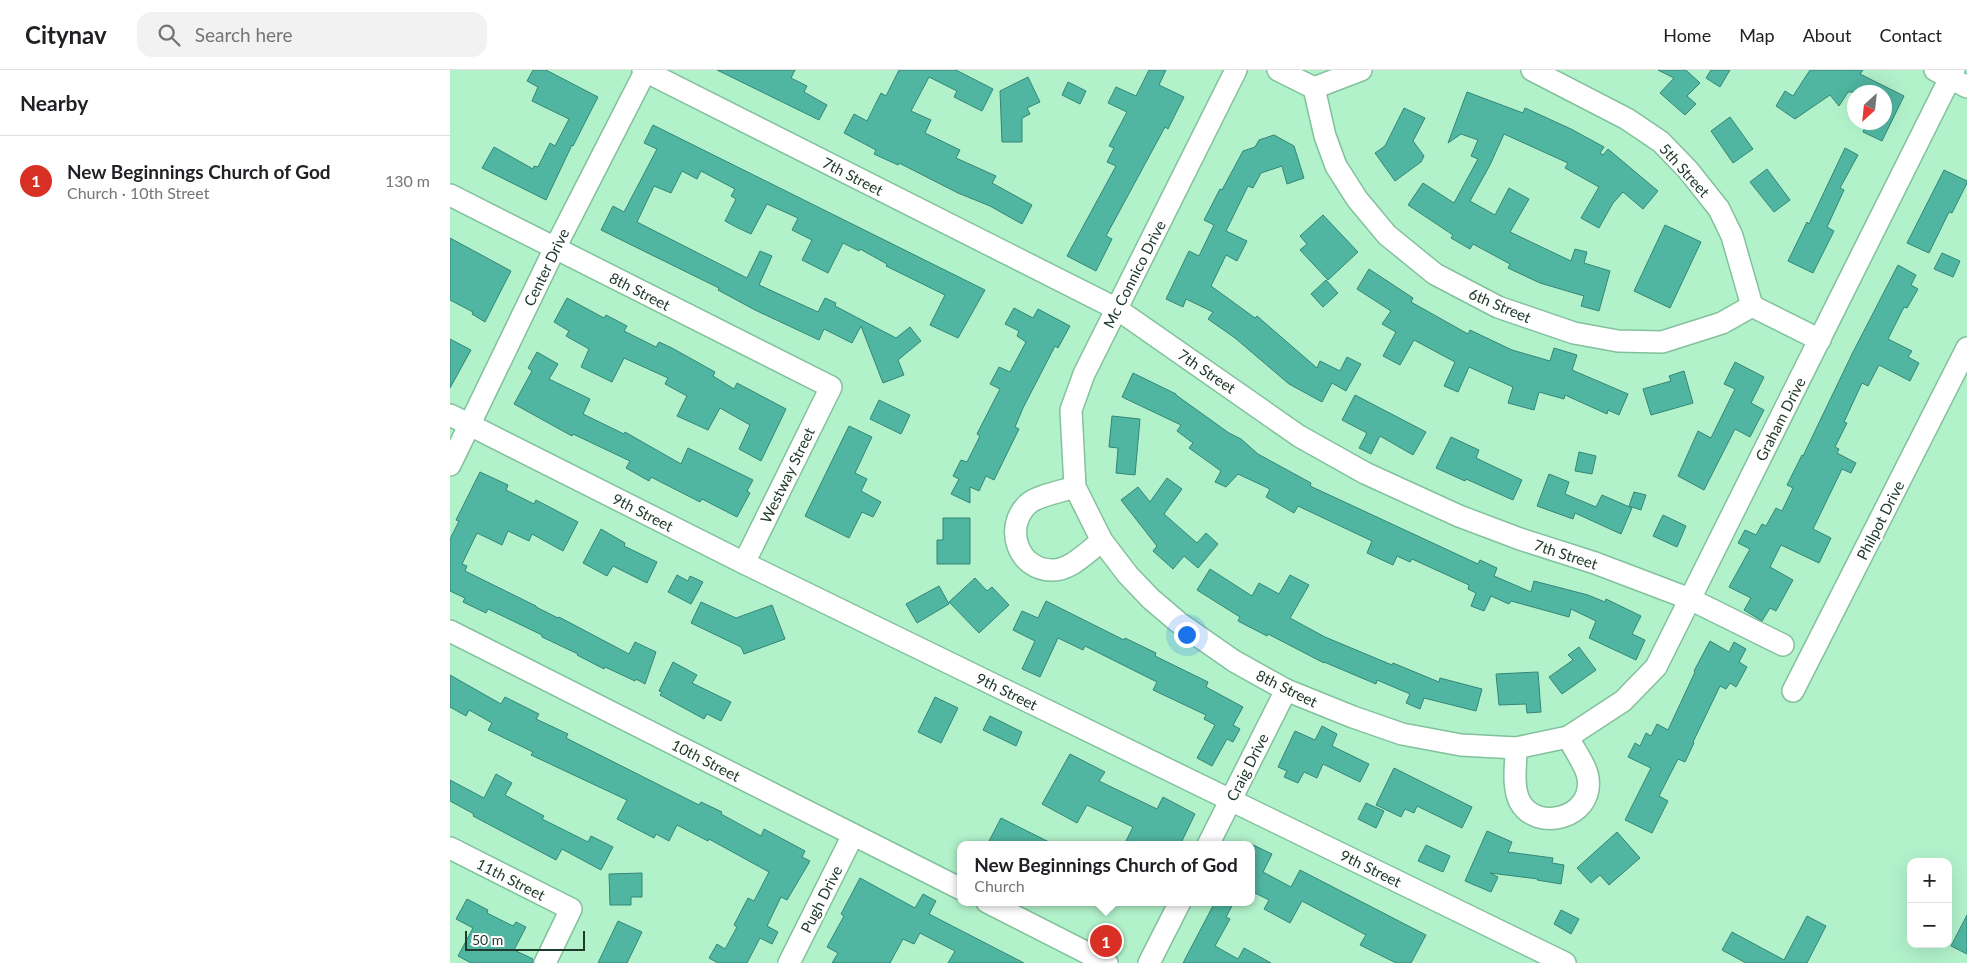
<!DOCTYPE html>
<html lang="en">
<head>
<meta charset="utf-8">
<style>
	:root { --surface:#fff; --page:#f2f2f2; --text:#202124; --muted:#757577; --line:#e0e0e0; --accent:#d93025 }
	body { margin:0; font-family:Lato,sans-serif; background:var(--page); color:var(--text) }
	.controls { position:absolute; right:15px; bottom:15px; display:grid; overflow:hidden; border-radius:10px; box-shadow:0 5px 20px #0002 }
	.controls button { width:45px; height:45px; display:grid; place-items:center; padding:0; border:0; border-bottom:1px solid var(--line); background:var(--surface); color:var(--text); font:25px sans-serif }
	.compass { position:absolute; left:1397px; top:15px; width:45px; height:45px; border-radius:50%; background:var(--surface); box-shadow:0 5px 20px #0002; rotate:207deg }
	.scale { position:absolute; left:15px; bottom:12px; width:120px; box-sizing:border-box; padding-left:5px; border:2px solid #203a2b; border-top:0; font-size:14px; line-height:18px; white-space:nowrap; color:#203a2b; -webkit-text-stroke:4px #fff; paint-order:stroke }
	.you { position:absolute; left:736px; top:564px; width:18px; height:18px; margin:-12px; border:4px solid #fff; border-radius:50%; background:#1a73e8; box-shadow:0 0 0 8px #1a73e833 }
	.badge { display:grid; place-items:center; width:32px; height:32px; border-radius:50%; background:var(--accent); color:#fff; font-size:16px; font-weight:700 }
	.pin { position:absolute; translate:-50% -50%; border:2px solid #fff; box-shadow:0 1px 5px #0006 }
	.popup { position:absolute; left:507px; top:771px; width:298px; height:65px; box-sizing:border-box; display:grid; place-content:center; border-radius:10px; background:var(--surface); filter:drop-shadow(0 1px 4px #0005); font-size:16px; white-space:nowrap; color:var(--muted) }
	.popup b { font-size:19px; color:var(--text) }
	.popup::after { content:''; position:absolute; left:50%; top:100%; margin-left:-10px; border:10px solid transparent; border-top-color:var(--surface) }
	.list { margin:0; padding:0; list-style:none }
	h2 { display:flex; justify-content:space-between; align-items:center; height:65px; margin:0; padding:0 20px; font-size:21px }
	h2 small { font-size:16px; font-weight:400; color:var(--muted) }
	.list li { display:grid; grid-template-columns:32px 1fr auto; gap:15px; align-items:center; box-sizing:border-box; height:90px; padding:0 20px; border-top:1px solid var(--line) }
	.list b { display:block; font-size:19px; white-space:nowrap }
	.list p { margin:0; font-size:16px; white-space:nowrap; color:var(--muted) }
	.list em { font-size:16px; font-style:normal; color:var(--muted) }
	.icon { flex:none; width:28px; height:28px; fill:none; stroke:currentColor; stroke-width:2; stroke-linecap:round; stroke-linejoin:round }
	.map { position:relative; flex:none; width:1517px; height:893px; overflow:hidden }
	header { display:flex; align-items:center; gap:30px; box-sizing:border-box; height:70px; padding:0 25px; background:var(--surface); border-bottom:1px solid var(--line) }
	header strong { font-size:24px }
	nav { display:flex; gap:28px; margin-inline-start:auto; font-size:18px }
	.search { width:350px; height:45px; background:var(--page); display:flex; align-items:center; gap:12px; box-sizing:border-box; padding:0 18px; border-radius:15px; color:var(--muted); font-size:19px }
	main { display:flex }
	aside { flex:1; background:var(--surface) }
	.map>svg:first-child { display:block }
	.building { fill:#50b6a1; stroke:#348676 }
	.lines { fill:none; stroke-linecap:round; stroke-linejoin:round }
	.minor-casing { stroke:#82c19c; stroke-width:24 }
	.minor { stroke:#fff; stroke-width:21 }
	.labels { text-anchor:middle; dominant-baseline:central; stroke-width:5; stroke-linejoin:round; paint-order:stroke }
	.street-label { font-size:15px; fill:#203a2b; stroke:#fff }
</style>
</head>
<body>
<header>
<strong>Citynav</strong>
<div class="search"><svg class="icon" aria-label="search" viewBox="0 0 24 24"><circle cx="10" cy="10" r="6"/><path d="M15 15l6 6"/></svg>Search here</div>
<nav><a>Home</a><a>Map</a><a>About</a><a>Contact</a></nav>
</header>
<main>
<aside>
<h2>Nearby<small></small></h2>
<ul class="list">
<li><span class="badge">1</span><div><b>New Beginnings Church of God</b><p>Church · 10th Street</p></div><em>130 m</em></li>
</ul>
</aside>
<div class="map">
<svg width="1517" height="893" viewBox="0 0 1517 893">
	<rect width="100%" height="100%" fill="#b2f2cb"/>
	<g class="building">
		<path d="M83,0h13l52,27 -25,49 -1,-1 -26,55 -64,-32 12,-21 39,22 1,-3 4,1 12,-24 5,3 14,-27 -37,-18 6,-14 -11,-6z"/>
		<path d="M267,0h78l-4,8 16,8 -3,6 23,13 -8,15z"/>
		<path d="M449,0h57l37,19 -11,22 -28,-14 3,-6 -28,-14 -18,34 20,9 -6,13 35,17 -4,8 40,18 -4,7 40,22 -10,19 -32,-18 -32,-13 -59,-30 -1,2 -24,-11 2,-4 -32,-17 10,-19 13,7 14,-28 5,3z"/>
		<path d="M699,0h17l-7,15 25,12 -16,32 -3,-2 -59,109 6,3 -16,32 -29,-15 49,-90 -9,-4 7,-14 -5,-2 18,-34 -19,-9 8,-16 20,9z"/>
		<path d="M1208,0h28l14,13 -13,13 9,8 -11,11 -25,-22 14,-15z"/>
		<path d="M1261,0h19l-10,17 -14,-9z"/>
		<path d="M1360,0h53l-3,4 44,22 -22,45 -19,-9 4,-10h17v-30h-36l-9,14 -9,-11 -35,24 -19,-13 9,-15 8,5z"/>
		<path d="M578,7l12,25 -13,6 3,6 -8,4v24h-20l-2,-51z"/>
		<path d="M618,12l18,9 -6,13 -18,-9z"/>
		<path d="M1017,22l56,21 2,-5 46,21 33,18 -4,6 3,2 5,-6 50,42 -15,18 -20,-17 -10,11 -14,25 -18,-10 18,-31 -34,-19 3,-5 -64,-29 -14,31 -20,36 25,14 14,-27 20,11 -19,33 61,29 4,-12 12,3 -3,11 26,8 -11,40 -18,-5 3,-10 -44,-13 -32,-15 2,-4 -37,-20 -3,5 -19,-11 2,-3 -45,-30 15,-22 31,20 24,-44 -7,-3 7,-16 -17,-6 -13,9z"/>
		<path d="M954,38l21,10 -12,23 11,15 -3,6 -26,19 -20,-28 10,-7z"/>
		<path d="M1280,47l23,32 -20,14 -22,-32z"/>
		<path d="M203,55l332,165 -27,48 -28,-13 15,-30 -59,-29 1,-2 -27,-15 -1,2 -16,-8 -15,30 -26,-13 10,-20 -20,-10 6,-12 -31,-14 -16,30 -15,-7 -11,-6 11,-22 -5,-3 4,-7 -34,-18 -4,8 -15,-8 -11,22 -17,-7 -17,36 110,56 13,-27 12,5 -13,29 59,27 7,-14 11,5 -1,3 61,32 14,-11 11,14 -23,19 6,15 -21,8 -22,-57 -9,17 -28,-14 -5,11 -64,-30 -37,-20 1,-2 -118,-58 12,-24 11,6 33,-63 -13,-6z"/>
		<path d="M824,65l20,11 10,32 -17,6 -5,-18 -21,7 -8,15 -5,-2 -22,45 21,10 -10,20 -11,-6 -15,31 44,32 2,-2 60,52 3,-7 20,10 7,-14 14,7 -15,27 -14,-8 -10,19 -33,-18 -54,-46 -27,-19 5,-7 -27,-13 -3,8 -17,-8 23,-48 10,5 15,-31 -10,-5 16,-31 2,1 21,-39 12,-4 4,-7z"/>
		<path d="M1395,78l13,7 -18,33 4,2 -17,37 7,4 -21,42 -25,-12 19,-39 2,2z"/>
		<path d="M1317,99l23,31 -16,12 -24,-30z"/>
		<path d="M1494,100l23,11v2l-15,30 -3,-1 -20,41 -22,-10z"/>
		<path d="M873,145l35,37 -30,28 -28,-30 7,-6 -7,-8z"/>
		<path d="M1215,155l36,17 -31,66 -36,-17z"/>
		<path d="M0,168l61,33 -26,51 -13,-8 1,-2 -23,-12z"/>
		<path d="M1492,183l18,8 -7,16 -19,-8z"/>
		<path d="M1448,195l18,10 -5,10 7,4 -11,19 -3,-1 -16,32 24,12 -4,6 11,6 -9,18 -31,-16 -11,21 -6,-3 -18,39 3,1 -12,24 4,2 -2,4 19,10 -5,10 -9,-4 -29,60 18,9 -12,25 -38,-18 -11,22 23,13 -17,31 -6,-3 -8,13 -18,-11 7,-12 -22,-11 21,-38 -12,-6 7,-13 11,5 6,-11 4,2 10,-18 6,3 11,-23 -6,-3 15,-30 1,1 50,-104z"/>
		<path d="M919,199l44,29 -2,4 57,32 2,-4 42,20 38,11 4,-13 23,7 -5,15 56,24 -9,21 -11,-5 -1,4 -42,-19 -1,4 -25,-7 -5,18 -26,-7 5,-16 -44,-20 -11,25 -14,-6 11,-24 -41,-22 -14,25 -17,-9 13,-24 -14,-8 9,-13 -34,-22z"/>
		<path d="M876,210l12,13 -15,14 -12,-13z"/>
		<path d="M117,228l37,20 2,-3 21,11 -3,5 32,16 3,-5 13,6 43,24 -2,4 21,13 3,-6 49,26 -25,52 -22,-12 11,-24 -30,-17 -12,22 -31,-14 10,-20 -22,-12 3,-6 -44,-20 -12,24 -31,-15 8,-18 -23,-13 3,-5 -15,-9z"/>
		<path d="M564,238l19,10 5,-9 32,17 -12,22 -3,-2 -32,62 -8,19 4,2 -25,51 -8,-4 -7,15 -9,-4v16l-19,-9 8,-15 -6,-3 8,-16 6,2 13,-26 -3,-2 23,-45 -10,-5 9,-17 11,5 16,-30 -9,-6 2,-5 -14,-7z"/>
		<path d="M0,269l21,11 -21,38z"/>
		<path d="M87,282l21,12 -9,15 41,20 -7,15 41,20 1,-2 56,32 7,-16 65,32 -6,11 3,2 -13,24 -35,-18 -2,3 -49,-25 -2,4 -23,-13 4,-7 -57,-27 -1,2 -58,-32 18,-33 -4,-3z"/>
		<path d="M1285,292l29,15 -13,26 13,7 -14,27 -15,-8 -31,61 -26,-14 20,-45 13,7 24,-49 -11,-5z"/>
		<path d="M1234,301l9,32 -42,12 -8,-26 28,-8 -2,-5z"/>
		<path d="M683,303l43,21v1l53,38 12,6 17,15 53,29 -1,3 168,78 2,-4 17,8 -3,8 37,16 3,-11 54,14 17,7 1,-3 35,17 -9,18 13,6 -9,20 -47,-22 7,-17 -25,-12 -2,8 -58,-16 -2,3 -18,-8 -7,15 -13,-5 5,-13 -8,-4 1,-4 -57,-26 -2,3 -13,-6 -4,9 -26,-12 5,-12 -74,-35 -4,7 -28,-16 4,-8 -32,-15 -12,13 -11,-5 6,-11 -32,-23 4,-5 -16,-12 4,-6 -59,-28z"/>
		<path d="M905,325l71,37 -13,23 -33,-19 -9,18 -12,-6 8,-15 -25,-13z"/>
		<path d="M429,330l31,15 -9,19 -31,-15z"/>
		<path d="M662,346l28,3 -5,56 -19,-2 2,-25 -9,-1z"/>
		<path d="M399,356l23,11 -17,36 12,6 -6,12 20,11 -8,15 -11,-5 -13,26 -44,-22z"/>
		<path d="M1001,367l28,13 -3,8 46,22 -9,20 -47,-21 -1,2 -29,-13z"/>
		<path d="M1129,382l17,4 -4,18 -17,-3z"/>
		<path d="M30,402l28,13 -2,5 28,14 2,-4 42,22 -15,29 -31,-17 -3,7 -21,-10 -6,14 -25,-12 -15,31 5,2 -2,5 71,35v1l22,11 1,-1 70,37 6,-12 21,10 -11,32 -9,-5 -1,2 -30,-14 -1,2 -27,-14 1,-1 -36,-17v-2l-54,-26 -2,4 -23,-11 2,-4 -15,-7v-52l9,-18 -3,-1z"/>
		<path d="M1099,404l20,8 -4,12 31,13 6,-12 30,13 -11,26 -46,-21 -2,6 -36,-13z"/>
		<path d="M717,408l15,11 -18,25 33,29 9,-10 12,11 -20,24 -14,-12 -11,13 -20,-18 4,-5 -36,-46 17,-13 12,15z"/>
		<path d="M1184,422l12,3 -5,15 -12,-4z"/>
		<path d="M1213,445l23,11 -9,21 -24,-11z"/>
		<path d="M493,448h27v46h-33v-24h6z"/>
		<path d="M151,459l24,14 -1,3 33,16 -10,21 -34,-17 -6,10 -24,-13z"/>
		<path d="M760,499l42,27 7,-13 20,11 11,-19 19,10 -19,33 35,19 67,28 1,-2 46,19 1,-4 42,11 -6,22 -52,-13 -4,11 -14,-6 4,-9 -33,-14 -1,4 -52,-22v1l-56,-29 -1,2 -29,-15 2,-4 -43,-27z"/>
		<path d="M227,505l11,6 2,-5 13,6 -12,22 -23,-12z"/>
		<path d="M525,508l12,13 5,-4 17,18 -30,28 -30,-31z"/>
		<path d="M489,516l10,18 -32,19 -11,-19z"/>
		<path d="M596,531l78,39 1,-2 31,15 -1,3 53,26 -2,5 37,20 -10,18 7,4 -7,13 -6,-3 -15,27 -15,-8 18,-33 -11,-6 2,-4 -53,-25 4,-8 -72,-36 -2,4 -25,-12 -18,39 -18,-8 13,-28 -22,-11 9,-19 16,7z"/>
		<path d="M251,532l35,16 36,-13 13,34 -41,15 -3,-7 -50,-24z"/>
		<path d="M1260,571l19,11 5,-10 12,7 -7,13 8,5 -11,20 -6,-4 -4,6 -6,-3 -27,56 1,1 -9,19 -7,-3 -19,37 9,5 -16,32 -27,-13 26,-52 -23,-11 7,-14 5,3 6,-13 5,3 6,-12 11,6 27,-58 -1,-1z"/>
		<path d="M1129,577l17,23 -34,24 -13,-17 24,-17 -5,-5z"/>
		<path d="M223,592l24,13 -5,8 39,19 -10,19 -14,-7 -3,5 -44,-24 2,-3 -3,-1z"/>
		<path d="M1088,602l3,40 -14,1 -1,-9 -27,1 -3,-31z"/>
		<path d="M0,605l51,29 4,-7 34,17 -3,5 32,15 -2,4 133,67 2,-3 21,10 -1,2 40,22 3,-7 41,22 -3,6 8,4 -23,39 -6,-3 -14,29 11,6 -6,12 -12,-6 -13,25h-29l-9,-5 8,-14 8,5 12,-22 -3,-2 14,-27 6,3 15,-29 -60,-33 -1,2 -31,-16 -8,16 -13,-7 -2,4 -37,-19 10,-19 -96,-45 2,-3 -45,-22 4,-7 -23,-13 -3,6 -16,-9z"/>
		<path d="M485,627l23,11 -17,35 -23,-11z"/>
		<path d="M540,646l32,16 -6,14 -33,-16z"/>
		<path d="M872,656l15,8 -5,12 37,18 -9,18 -37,-18 -6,14 -13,-6 -6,11 -14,-6 3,-6 -9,-4 17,-36 20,9z"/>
		<path d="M620,684l35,18 -6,9 58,28 6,-12 32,17 -15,31h-56l9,-18 -46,-22 -10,18 -35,-19z"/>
		<path d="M944,698l78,39 -10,21 -45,-22 -3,7 -9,-4 -4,8 -25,-12z"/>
		<path d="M46,704l16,9 -7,12 39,21 -2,3 46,23 3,-6 22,11 -12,23 -39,-21 -6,11 -83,-44 1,-2 -24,-13v-21l34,18z"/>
		<path d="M916,733l18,8 -8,17 -18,-9z"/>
		<path d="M551,748l54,27h-68z"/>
		<path d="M1037,761l25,11 -4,10 45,6 -1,5 12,2 -3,19 -24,-4 1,-1 -48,-6 8,4 -7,15 -26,-11z"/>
		<path d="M1167,762l23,26 -31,27 -9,-10 -9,8 -14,-15z"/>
		<path d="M801,774l21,10 -9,18 28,15 9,-17 126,65 -15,28h-15l-36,-18 6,-10 -64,-34 -12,22 -26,-14 5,-9 -16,-8 -2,4z"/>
		<path d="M976,775l24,11 -7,16 -25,-11z"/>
		<path d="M192,803v24h-11v8h-21l-1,-31z"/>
		<path d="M410,808l55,30 8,-14 13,7 -7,13 95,49h-76l7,-12 -35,-18 -6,11 -11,-5 -13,24h-58l6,-10 -11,-6 17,-31 -3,-2z"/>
		<path d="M17,829l21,11 -1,3 26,13 3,-4 10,5 -12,23 19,9v4h-62l-13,-7 15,-28 -17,-9z"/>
		<path d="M765,832h19l-8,15 4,2 -15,27 23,13 6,-11 27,15h-88z"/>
		<path d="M1111,840l18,9 -8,15 -17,-10z"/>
		<path d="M1517,845v39l-16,-8z"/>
		<path d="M1357,846l19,10 -19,37h-61l-24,-13 10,-18 52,28z"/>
		<path d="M168,851l24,11 -15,31h-29z"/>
	</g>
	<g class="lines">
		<defs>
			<g id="minor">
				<path d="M193,0l474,239 182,127 66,37 94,43 61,23 75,24 95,36 93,46"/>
				<path d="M786,0l-152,304 -13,36 4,77 27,54 26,34 23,24 27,23 56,39 52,29 67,27 49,17 59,11 55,3 52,-11 55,-36 33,-34 298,-597"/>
				<path d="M828,0l36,18 11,48 11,30 21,33 30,36 48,39 63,33 76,26 44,8 44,1 60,-19 30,-17 68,34"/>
				<path d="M1082,0l95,49 34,23 27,28 31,39 13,27 20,70"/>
				<path d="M1485,0l32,17"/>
				<path d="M864,18l47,-18"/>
				<path d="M0,125l381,192 -87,176"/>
				<path d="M0,345l294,148 821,400"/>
				<path d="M0,395l105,-217 91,-178"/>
				<path d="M625,417c-12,4 -39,9 -47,17 -25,23 -10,67 25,66 18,0 35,-19 49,-29"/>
				<path d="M0,561l511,258"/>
				<path d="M1343,621l174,-343"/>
				<path d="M1066,678c0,17 -4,39 4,54 16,30 74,17 68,-24 -1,-11 -15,-30 -20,-41"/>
				<path d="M758,775l78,-155"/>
				<path d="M0,778l121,61 -26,54"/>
				<path d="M537,832l120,61"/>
				<path d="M339,893l64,-128"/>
				<path d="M699,893l31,-61"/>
			</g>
		</defs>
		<use href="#minor" class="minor-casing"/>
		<use href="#minor" class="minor"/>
	</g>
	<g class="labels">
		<g class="street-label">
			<text transform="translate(1235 100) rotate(48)">5th Street</text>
			<text transform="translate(403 106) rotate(27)">7th Street</text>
			<text transform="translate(96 197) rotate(-64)">Center Drive</text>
			<text transform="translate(684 204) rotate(-63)">Mc Connico Drive</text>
			<text transform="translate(190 221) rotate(27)">8th Street</text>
			<text transform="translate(1050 235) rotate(23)">6th Street</text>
			<text transform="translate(757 301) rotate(34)">7th Street</text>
			<text transform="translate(1330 349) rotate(-63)">Graham Drive</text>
			<text transform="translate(337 405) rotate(-64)">Westway Street</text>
			<text transform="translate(193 442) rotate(27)">9th Street</text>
			<text transform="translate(1430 450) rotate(-63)">Philpot Drive</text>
			<text transform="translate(1116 484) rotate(18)">7th Street</text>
			<text transform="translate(837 618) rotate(26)">8th Street</text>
			<text transform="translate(557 621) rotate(26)">9th Street</text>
			<text transform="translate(256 690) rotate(27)">10th Street</text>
			<text transform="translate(797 697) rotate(-63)">Craig Drive</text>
			<text transform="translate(921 798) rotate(26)">9th Street</text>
			<text transform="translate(61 809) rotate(27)">11th Street</text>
			<text transform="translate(371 829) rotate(-63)">Pugh Drive</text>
		</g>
	</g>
</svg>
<div class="controls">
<button>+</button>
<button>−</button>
</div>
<svg class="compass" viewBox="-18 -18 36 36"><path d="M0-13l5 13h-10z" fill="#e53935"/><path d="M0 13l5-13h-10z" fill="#757577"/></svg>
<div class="scale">50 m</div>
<div class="you"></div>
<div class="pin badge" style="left:656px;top:871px">1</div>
<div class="popup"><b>New Beginnings Church of God</b>Church</div>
</div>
</main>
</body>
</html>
